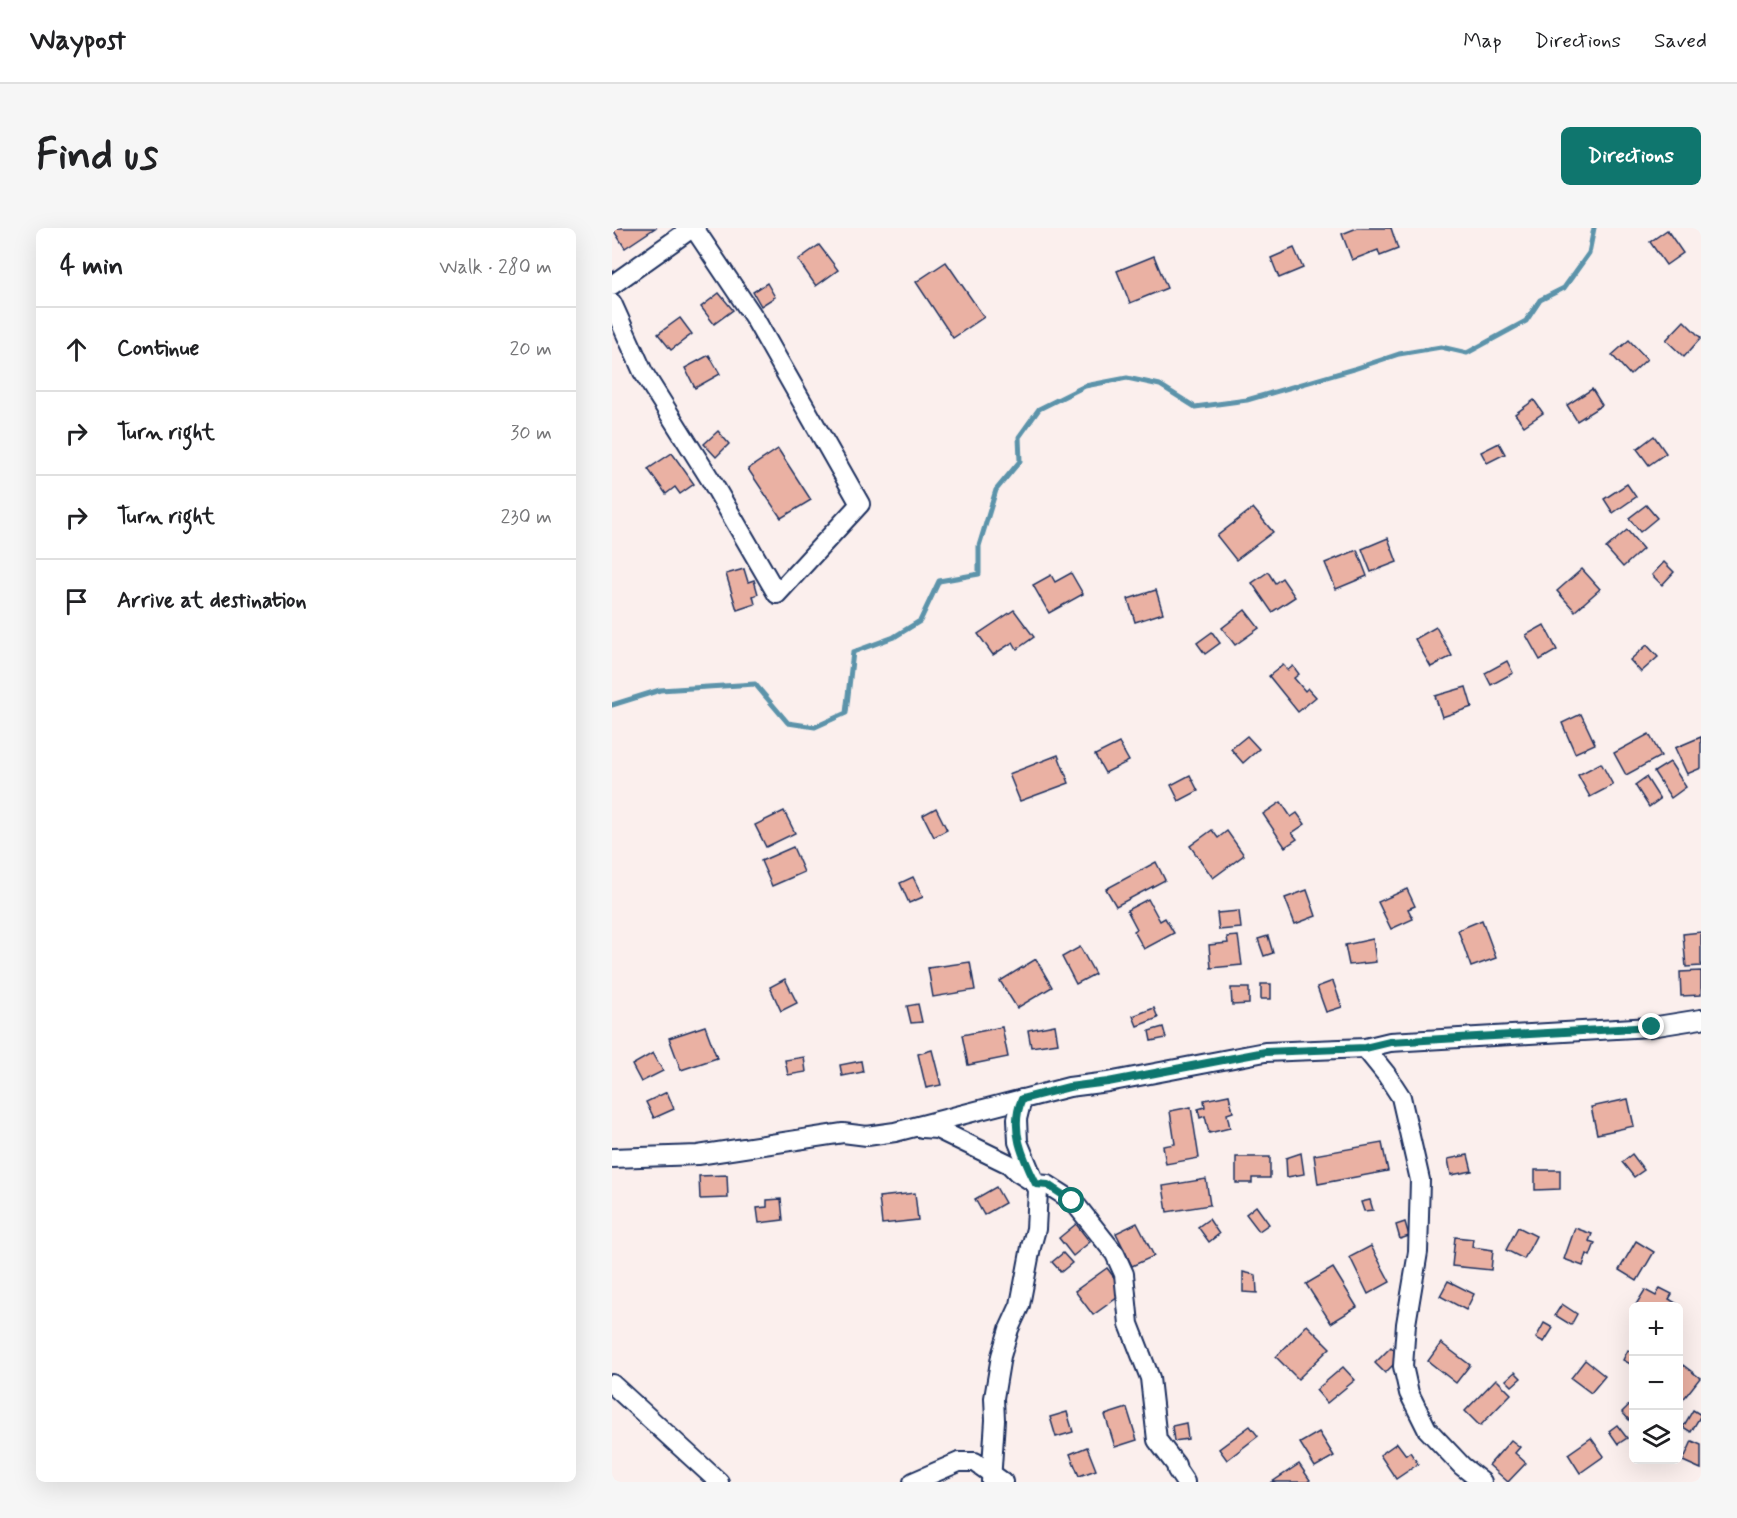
<!DOCTYPE html>
<html lang="en">
<head>
<meta charset="utf-8">
<style>
	:root { --surface:#fff; --page:#f6f6f6; --text:#202124; --muted:#757577; --line:#e0e0e0; --accent:#0f766e }
	body { margin:0; font-family:Mynerve,sans-serif; background:var(--page); color:var(--text) }
	.controls { position:absolute; right:18px; bottom:18px; display:grid; overflow:hidden; border-radius:9px; box-shadow:0 6px 24px #0002 }
	.controls button { width:54px; height:54px; display:grid; place-items:center; padding:0; border:0; border-bottom:2px solid var(--line); background:var(--surface); color:var(--text); font:30px sans-serif }
	.stop { position:absolute; width:18px; height:18px; margin:-14px; border:4px solid #0f766e; border-radius:50%; background:#fff }
	.stop.end { background:#0f766e; border-color:#fff; box-shadow:0 2px 6px #0008 }
	.list { margin:0; padding:0; list-style:none }
	h2 { display:flex; justify-content:space-between; align-items:center; height:78px; margin:0; padding:0 24px; font-size:26px }
	h2 small { font-size:20px; font-weight:400; color:var(--muted) }
	.list li { display:grid; grid-template-columns:39px 1fr auto; gap:18px; align-items:center; box-sizing:border-box; height:84px; padding:0 24px; border-top:2px solid var(--line) }
	.list b { display:block; font-size:22px; white-space:nowrap }
	.list em { font-size:20px; font-style:normal; color:var(--muted) }
	.icon { flex:none; width:33px; height:33px; fill:none; stroke:currentColor; stroke-width:2; stroke-linecap:round; stroke-linejoin:round }
	.map { position:relative; flex:none; width:1089px; height:1254px; overflow:hidden; border-radius:9px }
	header { display:flex; align-items:center; gap:36px; box-sizing:border-box; height:84px; padding:0 30px; background:var(--surface); border-bottom:2px solid var(--line) }
	header strong { font-size:28px }
	nav { display:flex; gap:33px; margin-inline-start:auto; font-size:21px }
	.intro { display:flex; align-items:center; justify-content:space-between; box-sizing:border-box; height:144px; padding:0 36px }
	h1 { margin:0; font-size:42px }
	.button { padding:15px 27px; border-radius:9px; background:var(--accent); color:#fff; font-size:21px; font-weight:700 }
	main { display:flex; gap:36px; padding:0 36px }
	aside { flex:1; background:var(--surface); border-radius:9px; box-shadow:0 6px 24px #0002 }
	.map>svg:first-child { display:block }
	.lines { fill:none; stroke-linecap:round; stroke-linejoin:round }
	.stream { stroke:#5b93aa; stroke-width:5 }
	.building { fill:#eab1a3; stroke:#1b2f5e; stroke-width:1.5 }
	.minor-casing { stroke:#1b2f5e; stroke-width:22 }
	.minor { stroke:#fff; stroke-width:18 }
	.route { stroke:#0f766e; stroke-width:8 }
</style>
</head>
<body>
<header>
<strong>Waypost</strong>
<nav><a>Map</a><a>Directions</a><a>Saved</a></nav>
</header>
<div class="intro"><h1>Find us</h1><a class="button">Directions</a></div>
<main>
<aside>
<h2>4 min<small>Walk · 280 m</small></h2>
<ul class="list">
<li><svg class="icon" aria-label="ahead" viewBox="0 0 24 24"><path d="M12 20V5M6 11l6-6 6 6"/></svg><div><b>Continue</b></div><em>20 m</em></li>
<li><svg class="icon" aria-label="right" viewBox="0 0 24 24"><path d="M7 20v-9h11M14 6l5 5-5 5"/></svg><div><b>Turn right</b></div><em>30 m</em></li>
<li><svg class="icon" aria-label="right" viewBox="0 0 24 24"><path d="M7 20v-9h11M14 6l5 5-5 5"/></svg><div><b>Turn right</b></div><em>230 m</em></li>
<li><svg class="icon" aria-label="arrive" viewBox="0 0 24 24"><path d="M6 21V4h12l-3 4 3 4H6"/></svg><div><b>Arrive at destination</b></div></li>
</ul>
</aside>
<div class="map">
<svg width="1089" height="1254" viewBox="0 0 1089 1254">
	<rect width="100%" height="100%" fill="#fbefed"/>
	<filter id="ink" filterUnits="userSpaceOnUse"><feTurbulence type="fractalNoise" baseFrequency=".0167" numOctaves="2"/><feDisplacementMap in="SourceGraphic" scale="12" xChannelSelector="R" yChannelSelector="G"/><feConvolveMatrix kernelMatrix="1 2 1 2 8 2 1 2 1" color-interpolation-filters="sRGB"/></filter>
	<g filter="url(#ink)">
		<g class="lines">
			<path class="stream" d="M0,477l48,-15 95,-6 33,39 27,4 31,-14 7,-61 41,-15 26,-16 19,-40 40,-7v-28l17,-56 24,-29 -1,-24 20,-28 46,-23 42,-8 33,7 35,22 52,-7 107,-31 45,-15 42,-7 26,6 59,-32 14,-21 24,-12 25,-35 5,-25"/>
		</g>
		<g class="building">
			<path d="M0,0h43l-30,20z"/>
			<path d="M745,0h34l7,21 -18,7 -2,-6 -26,10 -10,-26z"/>
			<path d="M1055,2l16,23 -17,12 -16,-23z"/>
			<path d="M207,17l19,25 -22,16 -18,-26z"/>
			<path d="M682,20l9,20 -24,10 -8,-20z"/>
			<path d="M542,28l13,32 -37,15 -13,-32z"/>
			<path d="M334,34l38,55 -31,21 -37,-56z"/>
			<path d="M155,55l8,14 -14,9 -8,-14z"/>
			<path d="M107,65l14,17 -19,14 -13,-17z"/>
			<path d="M68,90l12,16 -21,16 -13,-16z"/>
			<path d="M1072,93l17,17 -17,19 -18,-17z"/>
			<path d="M1017,112l18,19 -17,16 -18,-20z"/>
			<path d="M97,127l11,19 -25,14 -10,-20z"/>
			<path d="M980,161l10,16 -25,16 -10,-16z"/>
			<path d="M922,172l9,13 -19,13 -9,-12z"/>
			<path d="M106,203l11,13 -13,13 -12,-13z"/>
			<path d="M1042,208l12,17 -17,12 -12,-16z"/>
			<path d="M887,215l6,11 -18,9 -6,-11z"/>
			<path d="M166,221l33,51 -30,18 -33,-49z"/>
			<path d="M60,225l22,31 -14,10 -5,-7 -9,7 -18,-25z"/>
			<path d="M1015,256l9,13 -23,16 -9,-14z"/>
			<path d="M1034,277l11,13 -17,14 -11,-14z"/>
			<path d="M641,280l20,24 -37,28 -19,-24z"/>
			<path d="M1015,302l16,19 -20,18 -17,-19z"/>
			<path d="M776,310l9,24 -26,10 -9,-23z"/>
			<path d="M745,322l10,26 -31,13 -11,-26z"/>
			<path d="M1052,334l10,10 -12,13 -10,-10z"/>
			<path d="M132,341l4,13 6,-2 4,14 -5,2 2,8 -18,6 -11,-36z"/>
			<path d="M970,341l18,20 -25,22 -18,-20z"/>
			<path d="M656,344l7,11 7,-5 13,19 -23,15 -20,-29z"/>
			<path d="M459,345l12,21 -34,19 -16,-28 18,-10 4,7z"/>
			<path d="M544,362l7,23 -28,9 -7,-23z"/>
			<path d="M402,382l20,27 -17,12 -4,-7 -20,13 -15,-21z"/>
			<path d="M633,382l14,18 -24,17 -13,-17z"/>
			<path d="M932,397l13,25 -17,10 -14,-25z"/>
			<path d="M824,399l16,29 -21,11 -16,-28z"/>
			<path d="M600,404l8,11 -15,11 -8,-11z"/>
			<path d="M1035,417l11,12 -17,15 -11,-12z"/>
			<path d="M895,433l6,12 -22,12 -6,-12z"/>
			<path d="M671,437l5,5 5,-4 6,8 -5,4 11,13 3,-3 8,9 -18,15 -29,-36z"/>
			<path d="M854,459l6,20 -30,10 -7,-21z"/>
			<path d="M969,486l14,30 -20,9 -13,-30z"/>
			<path d="M1037,506l12,22 -35,19 -12,-22z"/>
			<path d="M635,508l12,13 -16,14 -12,-14z"/>
			<path d="M1089,509v31l-14,6 -12,-26z"/>
			<path d="M507,515l10,18 -24,12 -10,-18z"/>
			<path d="M446,527l11,28 -49,18 -11,-27z"/>
			<path d="M1058,534l16,25 -15,11 -17,-26z"/>
			<path d="M989,535l12,22 -23,12 -12,-22z"/>
			<path d="M578,547l8,16 -19,10 -8,-16z"/>
			<path d="M1034,549l14,22 -11,8 -14,-22z"/>
			<path d="M669,574l10,15 6,-4 8,11 -13,9 5,6 -12,8 -22,-33z"/>
			<path d="M324,580l11,22 -13,7 -11,-22z"/>
			<path d="M172,583l11,22 -29,14 -11,-22z"/>
			<path d="M600,602l6,8 9,-7 17,24 -31,23 -23,-32z"/>
			<path d="M181,619l11,25 -32,14 -11,-25z"/>
			<path d="M544,634l9,18 -49,26 -10,-17z"/>
			<path d="M301,649l10,20 -14,6 -9,-20z"/>
			<path d="M795,661l8,17 -7,3 5,10 -22,10 -13,-27z"/>
			<path d="M695,662l9,26 -21,8 -10,-26z"/>
			<path d="M536,671l12,22 5,-3 9,15 -30,16 -10,-18 3,-2 -10,-19z"/>
			<path d="M627,683l2,17 -22,2 -2,-17z"/>
			<path d="M870,692l14,38 -25,9 -13,-37z"/>
			<path d="M1089,704v34l-15,1 -3,-33z"/>
			<path d="M626,708l4,29 -31,3 -2,-23 19,-2 -1,-6z"/>
			<path d="M656,708l5,17 -9,3 -6,-17z"/>
			<path d="M761,711l3,23 -27,3 -4,-20z"/>
			<path d="M468,719l15,27 -19,10 -14,-27z"/>
			<path d="M424,731l16,28 -35,21 -17,-27z"/>
			<path d="M358,734l5,28 -42,7 -5,-29z"/>
			<path d="M1089,743v24l-20,1 -1,-24z"/>
			<path d="M173,751l12,24 -16,8 -11,-24z"/>
			<path d="M721,753l9,26 -16,5 -9,-25z"/>
			<rect x="649" y="756" width="10" height="15"/>
			<path d="M619,760h18v16l-17,1z"/>
			<path d="M306,776l4,18 -11,1 -4,-17z"/>
			<path d="M542,780l4,10 -21,8 -4,-10z"/>
			<path d="M443,797l3,18 -27,4 -3,-17z"/>
			<path d="M93,798l12,32 -36,12 -12,-32z"/>
			<path d="M390,799l6,30 -40,8 -6,-30z"/>
			<path d="M551,799l3,11 -15,3 -2,-10z"/>
			<path d="M320,822l9,35 -15,3 -8,-34z"/>
			<path d="M41,825l10,18 -22,11 -9,-17z"/>
			<path d="M192,829l2,15 -18,3 -3,-15z"/>
			<path d="M249,833l2,11 -21,4 -2,-11z"/>
			<path d="M55,864l7,17 -20,9 -8,-16z"/>
			<path d="M617,867l4,17 -6,2 3,14 -21,5 -4,-17 -5,2 -2,-9 7,-2 -1,-7z"/>
			<path d="M1016,871l6,27 -37,8 -6,-27z"/>
			<path d="M579,879l8,51 -33,6 -3,-18 12,-2 -5,-33z"/>
			<path d="M770,915l6,28 -70,13 -4,-29z"/>
			<path d="M689,925l3,21 -17,3 -1,-19z"/>
			<path d="M1020,926l12,16 -10,7 -12,-15z"/>
			<path d="M856,927l4,16 -21,4 -3,-16z"/>
			<path d="M624,929h34v21h-18v5h-16z"/>
			<path d="M923,942h25v19l-25,1z"/>
			<path d="M115,947l1,23 -28,1 -1,-23z"/>
			<path d="M594,951l4,26 -43,7 -4,-26z"/>
			<path d="M384,959l9,16 -21,12 -9,-16z"/>
			<path d="M303,965l3,27 -36,4 -3,-27z"/>
			<path d="M169,971l2,21 -24,3 -2,-15 10,-1v-7z"/>
			<path d="M758,972l3,10 -9,1 -3,-9z"/>
			<path d="M644,978l13,18 -10,7 -13,-17z"/>
			<path d="M597,991l10,15 -10,8 -11,-15z"/>
			<path d="M793,994l4,14 -9,3 -4,-14z"/>
			<path d="M525,995l17,33 -22,10 -16,-33z"/>
			<path d="M464,996l14,18 -17,14 -14,-18z"/>
			<path d="M906,999l18,9 -12,23 -18,-9z"/>
			<path d="M963,1000l17,6 -3,7 6,2 -5,13 -3,-2 -4,12 -19,-7z"/>
			<path d="M843,1009l18,2 -1,8 21,3 -2,20 -39,-4z"/>
			<path d="M1024,1013l18,11 -17,29 -18,-11z"/>
			<path d="M759,1018l19,36 -22,12 -18,-37z"/>
			<path d="M451,1025l9,10 -11,9 -9,-10z"/>
			<path d="M495,1040l18,24 -32,23 -18,-24z"/>
			<path d="M721,1040l24,39 -26,16 -25,-39z"/>
			<path d="M631,1044l13,3 1,18 -14,-1z"/>
			<path d="M836,1053l26,13 -8,16 -26,-14z"/>
			<path d="M1048,1060l12,6 -3,5 10,6 -1,1h-43l10,-16 11,6z"/>
			<path d="M950,1076l15,10 -6,11 -16,-10z"/>
			<path d="M932,1095l9,5 -9,14 -8,-4z"/>
			<path d="M695,1097l23,23 -32,31 -22,-22z"/>
			<path d="M829,1115l29,22 -14,18 -28,-22z"/>
			<path d="M779,1119l10,10 -16,16 -10,-10z"/>
			<path d="M1016,1122l6,4v12l-11,-6z"/>
			<path d="M973,1132l20,16 -14,17 -20,-15z"/>
			<path d="M1071,1137l17,13 -22,28v-35z"/>
			<path d="M731,1139l12,13 -28,23 -11,-13z"/>
			<path d="M903,1144l6,6 -9,8 -6,-6z"/>
			<path d="M884,1151l15,15 -31,32 -15,-15z"/>
			<path d="M1020,1174l2,17 -4,2 -8,-9z"/>
			<path d="M515,1180l10,32 -22,7 -10,-32z"/>
			<path d="M1081,1182l8,5 -10,17 -8,-5z"/>
			<path d="M455,1184l6,20 -17,5 -6,-20z"/>
			<path d="M574,1195l2,16 -14,2 -2,-15z"/>
			<path d="M1005,1197l10,13 -9,6 -9,-13z"/>
			<path d="M638,1198l8,10 -31,24 -8,-11z"/>
			<path d="M707,1204l15,24 -19,11 -15,-24z"/>
			<path d="M979,1210l13,18 -24,17 -12,-19z"/>
			<path d="M899,1212l9,7 -5,6 11,10 -18,19 -19,-17z"/>
			<path d="M1080,1213l9,4v24l-18,-8z"/>
			<path d="M785,1215l9,12 4,-3 8,12 -22,15 -16,-24z"/>
			<path d="M475,1219l9,23 -17,6 -9,-22z"/>
			<path d="M687,1236l11,16 -3,2h-35z"/>
		</g>
		<g class="lines">
			<defs>
				<g id="minor">
					<path d="M0,57l80,-57"/>
					<path d="M0,75l31,69 69,110 65,112 83,-90 -105,-185 -61,-91"/>
					<path d="M753,820l21,26 15,23 19,83 -2,72 -12,72 -3,42 6,27 18,36 35,37 20,16"/>
					<path d="M310,900l15,1 72,35 8,8 19,12 12,1 25,16 42,53 9,20 5,50 21,54 7,62 19,25 1,5 8,12"/>
					<path d="M0,930l86,-3 145,-22 24,3 28,-4 174,-45 39,-5 157,-30 100,-4 25,-6 261,-15 50,-8"/>
					<path d="M0,1156l107,98"/>
					<path d="M301,1254l46,-20h16l28,20"/>
					<path d="M379,1254l4,-62 -1,-22 7,-42 8,-27 11,-24 11,-58 5,-18 2,-39 -20,-48 -1,-23 5,-20"/>
				</g>
			</defs>
			<use href="#minor" class="minor-casing"/>
			<use href="#minor" class="minor"/>
		</g>
	</g>
	<g class="lines" filter="url(#ink)">
		<path class="route" d="M460,973l-24,-16 -12,-1c-13,-26 -27,-56 -14,-85l47,-12 39,-5 157,-30 100,-4 25,-6 262,-15"/>
	</g>
</svg>
<div class="controls">
<button>+</button>
<button>−</button>
<button><svg class="icon" aria-label="layers" viewBox="0 0 24 24"><path d="M12 4l9 5-9 5-9-5zM3 14l9 5 9-5"/></svg></button>
</div>
<div class="stop" style="left:460px;top:973px"></div>
<div class="stop end" style="left:1040px;top:799px"></div>
</div>
</main>
</body>
</html>
